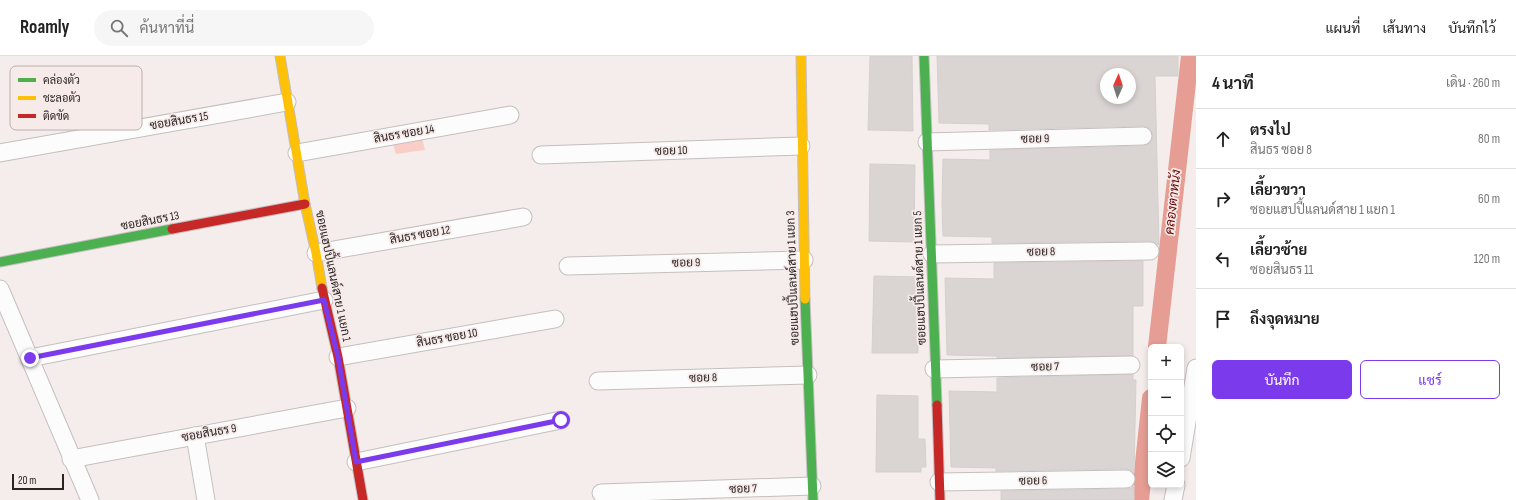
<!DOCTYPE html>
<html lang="th">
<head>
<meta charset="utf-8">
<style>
	:root { --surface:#fff; --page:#f6f6f6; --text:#222; --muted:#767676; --line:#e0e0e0; --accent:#7c3aed }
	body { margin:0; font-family:"Sofia Sans Condensed",Sarabun,sans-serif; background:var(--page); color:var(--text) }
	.controls { position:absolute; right:12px; bottom:12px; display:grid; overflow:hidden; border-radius:6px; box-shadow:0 2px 6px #0003 }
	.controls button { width:36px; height:36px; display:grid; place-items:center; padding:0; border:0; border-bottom:1px solid var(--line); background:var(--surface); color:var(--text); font:20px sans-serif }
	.compass { position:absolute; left:1100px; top:12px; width:36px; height:36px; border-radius:50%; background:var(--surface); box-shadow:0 2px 6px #0003; rotate:3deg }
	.scale { position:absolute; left:12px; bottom:10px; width:52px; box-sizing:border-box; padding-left:4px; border:2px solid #292524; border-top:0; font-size:11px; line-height:14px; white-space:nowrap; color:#292524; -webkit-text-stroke:3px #f7ebe9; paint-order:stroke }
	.stop { position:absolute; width:12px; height:12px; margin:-9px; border:3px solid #7c3aed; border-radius:50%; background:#fff }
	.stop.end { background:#7c3aed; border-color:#fff; box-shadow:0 1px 4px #0008 }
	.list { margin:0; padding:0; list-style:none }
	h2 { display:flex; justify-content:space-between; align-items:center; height:52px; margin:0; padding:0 16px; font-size:17px }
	h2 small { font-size:13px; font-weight:400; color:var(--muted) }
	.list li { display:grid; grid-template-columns:26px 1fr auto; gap:12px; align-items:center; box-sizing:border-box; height:60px; padding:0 16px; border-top:1px solid var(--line) }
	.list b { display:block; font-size:15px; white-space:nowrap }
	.list p { margin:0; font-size:13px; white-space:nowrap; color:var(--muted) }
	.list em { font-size:13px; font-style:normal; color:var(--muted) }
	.actions { display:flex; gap:8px; padding:12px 16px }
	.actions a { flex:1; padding:9px 0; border:1px solid var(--accent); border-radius:6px; text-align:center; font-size:14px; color:var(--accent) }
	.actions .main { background:var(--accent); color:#fff }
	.icon { flex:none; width:22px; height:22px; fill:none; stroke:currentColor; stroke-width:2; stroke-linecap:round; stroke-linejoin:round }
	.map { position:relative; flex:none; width:1196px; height:444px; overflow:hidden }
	header { display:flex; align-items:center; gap:24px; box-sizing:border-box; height:56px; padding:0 20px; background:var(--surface); border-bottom:1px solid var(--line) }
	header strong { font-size:19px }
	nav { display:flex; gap:22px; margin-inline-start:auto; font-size:14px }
	.search { width:280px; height:36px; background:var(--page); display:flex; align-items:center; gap:10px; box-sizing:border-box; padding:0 14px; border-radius:22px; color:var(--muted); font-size:15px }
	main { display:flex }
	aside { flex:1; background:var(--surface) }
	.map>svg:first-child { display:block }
	.green { fill:#facdc7 }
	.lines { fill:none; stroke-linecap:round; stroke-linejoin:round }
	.canal { stroke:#e59d94; stroke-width:18 }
	.building { fill:#dad4d3; stroke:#d5d0cf; fill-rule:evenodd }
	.street-casing { stroke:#c4bfbe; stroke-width:19 }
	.fast-casing { stroke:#c4bfbe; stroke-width:11 }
	.slow-casing { stroke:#c4bfbe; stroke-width:11 }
	.jam-casing { stroke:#c4bfbe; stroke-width:11 }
	.street { stroke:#fdfcfc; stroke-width:17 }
	.fast { stroke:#4caf50; stroke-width:9 }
	.slow { stroke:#ffc107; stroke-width:9 }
	.jam { stroke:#c62828; stroke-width:9 }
	.route { stroke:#7c3aed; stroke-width:5 }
	.labels { text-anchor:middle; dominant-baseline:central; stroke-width:3.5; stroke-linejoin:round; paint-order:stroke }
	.street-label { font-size:12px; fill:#292524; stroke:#f7ebe9 }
	.water-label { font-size:13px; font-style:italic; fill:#610304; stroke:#f7ebe9 }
	.key { fill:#f7ebe9; stroke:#b9b0ae; stroke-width:1 }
	.key-label { font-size:11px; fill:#292524 }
</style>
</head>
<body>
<header>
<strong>Roamly</strong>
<div class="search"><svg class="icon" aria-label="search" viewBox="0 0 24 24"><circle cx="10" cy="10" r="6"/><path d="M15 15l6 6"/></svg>ค้นหาที่นี่</div>
<nav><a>แผนที่</a><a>เส้นทาง</a><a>บันทึกไว้</a></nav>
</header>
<main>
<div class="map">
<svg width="1196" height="444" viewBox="0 0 1196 444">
	<rect width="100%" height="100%" fill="#f4edec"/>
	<path class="green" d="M422,82l3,12 -29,4 -3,-10z"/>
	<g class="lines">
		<g class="canal">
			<path d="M1157,291l33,-291"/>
			<path d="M1140,444l11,-102"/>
		</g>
	</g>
	<g class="building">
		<path d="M870,0h42l1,75 -45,-1z"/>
		<path d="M937,0h241v20h-23l4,169 -9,-4 -158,2v-6l-49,-1 -1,-33 1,-44 47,1v-10l153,-4 6,-2 3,-4 1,-4 -2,-6 -4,-3 -4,-1 -154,4v-6l-50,-1zM1106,18h24v24h-24z"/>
		<path d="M870,108l45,1 -1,77 -45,-1z"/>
		<path d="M1143,205v45h-10v50l-136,2v-2l-50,-1 -2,-77 49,1v-16z"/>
		<path d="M874,220l45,1 2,56h-3v20h-46z"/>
		<path d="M1133,318v6h3l-2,93 -4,-3 -4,-1 -130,2v-3l-45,-1 -2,-76 48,1v-14z"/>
		<path d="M877,339l41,1v43h7l1,28h-5v5h-45z"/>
		<path d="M1134,429v15h-133v-9l125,-2 5,-1z"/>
	</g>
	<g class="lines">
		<defs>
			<g id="street">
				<path d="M927,86l216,-6"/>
				<path d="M0,97l287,-51"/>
				<path d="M297,97l213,-38"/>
				<path d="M541,99l260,-9"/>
				<path d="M316,197l207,-36"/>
				<path d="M932,198l218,-3"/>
				<path d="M568,210l236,-6"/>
				<path d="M0,233l90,211"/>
				<path d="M338,301l217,-38"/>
				<path d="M30,302l294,-58"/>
				<path d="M934,313l197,-4"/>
				<path d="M598,325l210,-6"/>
				<path d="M195,380l11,64"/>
				<path d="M1181,402l15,-90"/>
				<path d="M71,403l276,-51"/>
				<path d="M356,406l205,-42"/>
				<path d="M939,426l187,-3"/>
				<path d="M601,437l211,-7"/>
				<path d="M1173,444l3,-15"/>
			</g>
			<g id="fast">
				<path d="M924,0l13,349"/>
				<path d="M0,206l172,-33"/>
				<path d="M805,243l8,201"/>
			</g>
			<g id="slow">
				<path d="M280,0l25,148 11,49 6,35"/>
				<path d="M801,0l4,243"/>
			</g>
			<g id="jam">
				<path d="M172,173l133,-25"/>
				<path d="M322,232l16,69 25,143"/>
				<path d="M937,349l3,95"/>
			</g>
		</defs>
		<use href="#street" class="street-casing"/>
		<use href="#fast" class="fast-casing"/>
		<use href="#slow" class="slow-casing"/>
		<use href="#jam" class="jam-casing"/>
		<use href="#street" class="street"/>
		<use href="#fast" class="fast"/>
		<use href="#slow" class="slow"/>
		<use href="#jam" class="jam"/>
	</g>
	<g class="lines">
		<path class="route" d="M30,302l294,-58 14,57 18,105 205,-42"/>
	</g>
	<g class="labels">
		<g class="street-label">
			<text transform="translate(179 65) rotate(-10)">ซอยสินธร 15</text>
			<text transform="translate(404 78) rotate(-10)">สินธร ซอย 14</text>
			<text transform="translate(1035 83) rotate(-1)">ซอย 9</text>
			<text transform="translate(671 95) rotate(-2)">ซอย 10</text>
			<text transform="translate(150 165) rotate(-11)">ซอยสินธร 13</text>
			<text transform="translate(420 179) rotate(-10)">สินธร ซอย 12</text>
			<text transform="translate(1041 196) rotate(-1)">ซอย 8</text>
			<text transform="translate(686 207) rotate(-1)">ซอย 9</text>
			<text transform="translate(333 220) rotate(78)">ซอยแฮปปี้แลนด์สาย 1 แยก 1</text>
			<text transform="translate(793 222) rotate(-92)">ซอยแฮปปี้แลนด์สาย 1 แยก 3</text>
			<text transform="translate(920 222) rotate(-92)">ซอยแฮปปี้แลนด์สาย 1 แยก 5</text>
			<text transform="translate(447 282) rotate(-10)">สินธร ซอย 10</text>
			<text transform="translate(1045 311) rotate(-1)">ซอย 7</text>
			<text transform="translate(703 322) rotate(-2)">ซอย 8</text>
			<text transform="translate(209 377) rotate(-10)">ซอยสินธร 9</text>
			<text transform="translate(1033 425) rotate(-1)">ซอย 6</text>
			<text transform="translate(743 433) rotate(-2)">ซอย 7</text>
		</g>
		<g class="water-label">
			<text transform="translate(1173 146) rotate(-84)">คลองตาหนัง</text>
		</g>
	</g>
	<rect x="10" y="10" width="132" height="64" rx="6" class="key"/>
	<rect x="18" y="22" width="18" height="4" fill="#4caf50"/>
	<rect x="18" y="40" width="18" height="4" fill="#ffc107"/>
	<rect x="18" y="58" width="18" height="4" fill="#c62828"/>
	<g class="key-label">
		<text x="43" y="28">คล่องตัว</text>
		<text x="43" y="46">ชะลอตัว</text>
		<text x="43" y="64">ติดขัด</text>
	</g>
</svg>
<div class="controls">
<button>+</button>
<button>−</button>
<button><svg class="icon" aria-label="locate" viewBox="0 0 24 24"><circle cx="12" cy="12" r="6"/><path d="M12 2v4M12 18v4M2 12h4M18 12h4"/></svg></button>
<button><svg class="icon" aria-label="layers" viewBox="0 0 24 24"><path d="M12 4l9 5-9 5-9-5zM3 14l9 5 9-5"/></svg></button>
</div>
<svg class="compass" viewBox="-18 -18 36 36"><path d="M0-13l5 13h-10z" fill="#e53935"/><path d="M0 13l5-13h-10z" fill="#767676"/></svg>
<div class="scale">20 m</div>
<div class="stop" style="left:561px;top:364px"></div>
<div class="stop end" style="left:30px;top:302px"></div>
</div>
<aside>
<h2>4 นาที<small>เดิน · 260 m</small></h2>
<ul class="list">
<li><svg class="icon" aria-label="ahead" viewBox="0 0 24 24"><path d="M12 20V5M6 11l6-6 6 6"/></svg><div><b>ตรงไป</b><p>สินธร ซอย 8</p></div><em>80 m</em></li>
<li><svg class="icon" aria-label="right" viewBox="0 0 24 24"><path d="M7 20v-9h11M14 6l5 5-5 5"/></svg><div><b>เลี้ยวขวา</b><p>ซอยแฮปปี้แลนด์สาย 1 แยก 1</p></div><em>60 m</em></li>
<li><svg class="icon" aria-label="left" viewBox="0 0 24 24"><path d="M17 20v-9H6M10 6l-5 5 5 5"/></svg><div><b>เลี้ยวซ้าย</b><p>ซอยสินธร 11</p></div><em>120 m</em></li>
<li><svg class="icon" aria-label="arrive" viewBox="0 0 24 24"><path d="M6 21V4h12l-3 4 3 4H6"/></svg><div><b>ถึงจุดหมาย</b></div></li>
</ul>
<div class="actions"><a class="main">บันทึก</a><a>แชร์</a></div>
</aside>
</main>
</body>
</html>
